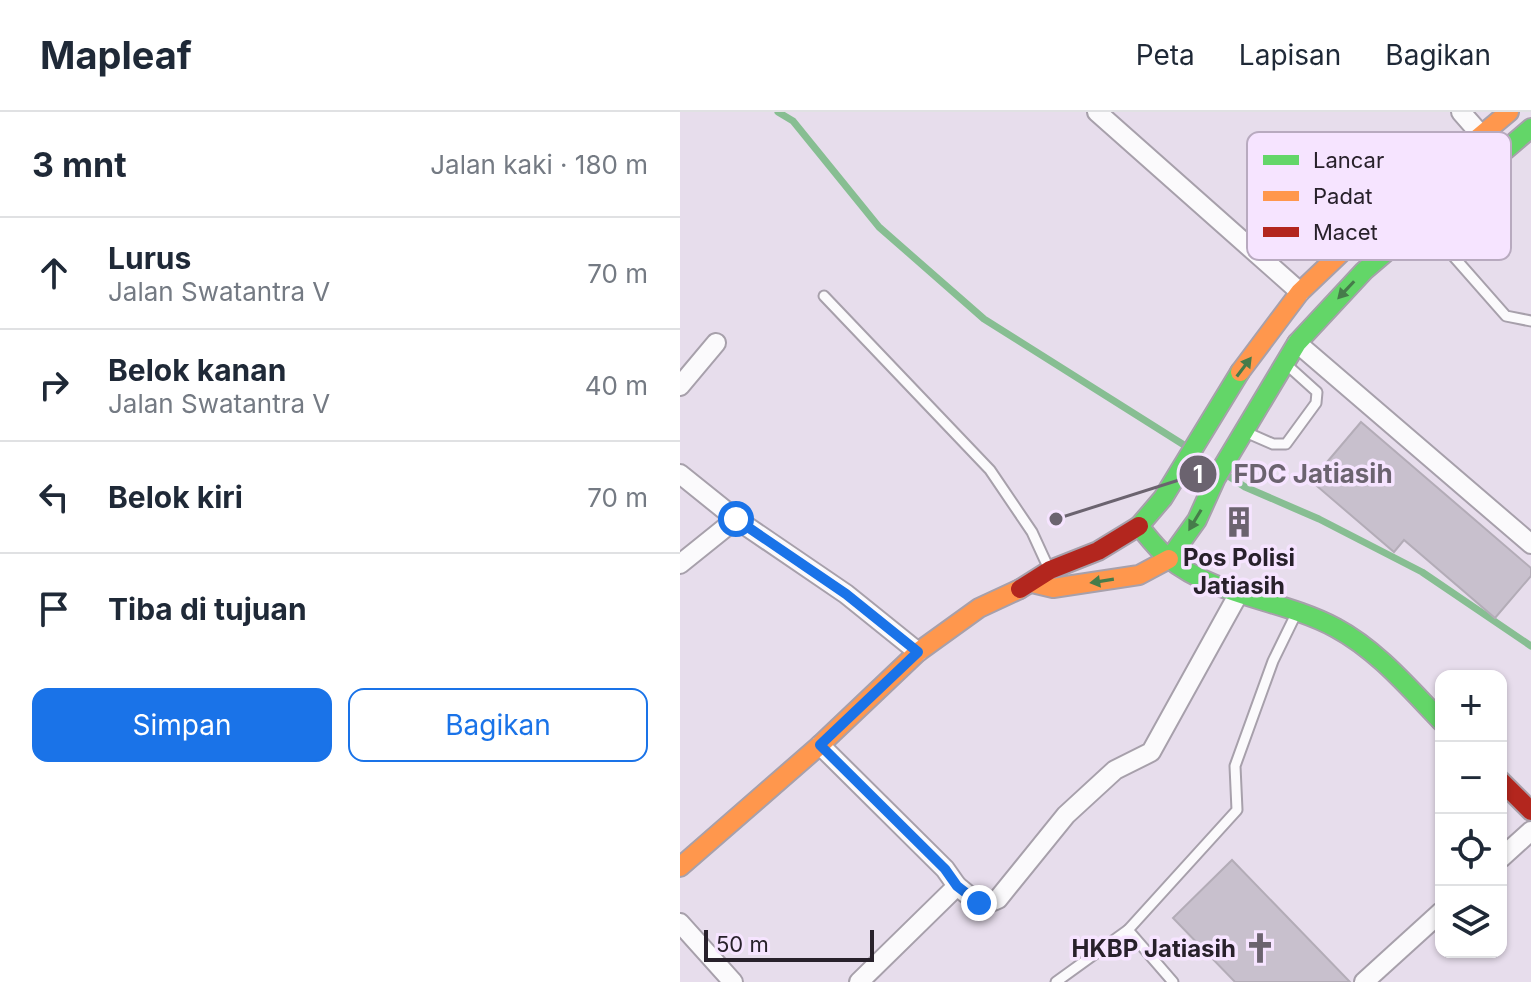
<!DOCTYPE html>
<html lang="id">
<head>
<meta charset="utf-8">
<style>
	:root { --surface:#fff; --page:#f2f2f3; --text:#1f2937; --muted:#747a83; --line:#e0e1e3; --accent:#1a73e8 }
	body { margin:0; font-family:Inter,sans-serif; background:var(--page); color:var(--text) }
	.controls { position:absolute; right:24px; bottom:24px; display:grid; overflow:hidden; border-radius:16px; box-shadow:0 2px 6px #0004 }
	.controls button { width:72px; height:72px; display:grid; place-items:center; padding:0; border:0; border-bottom:2px solid var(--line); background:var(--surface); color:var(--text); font:40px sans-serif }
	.scale { position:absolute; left:24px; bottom:20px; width:170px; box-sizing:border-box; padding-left:8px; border:4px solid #28212b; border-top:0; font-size:22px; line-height:28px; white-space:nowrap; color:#28212b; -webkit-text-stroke:6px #f6e4ff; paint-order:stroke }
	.stop { position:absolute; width:24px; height:24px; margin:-18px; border:6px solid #1a73e8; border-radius:50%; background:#fff }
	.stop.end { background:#1a73e8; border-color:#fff; box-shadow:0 2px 8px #0008 }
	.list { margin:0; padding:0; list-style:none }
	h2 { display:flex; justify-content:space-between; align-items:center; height:104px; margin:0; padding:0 32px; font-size:34px }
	h2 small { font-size:26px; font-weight:400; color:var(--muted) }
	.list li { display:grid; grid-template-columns:52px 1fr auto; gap:24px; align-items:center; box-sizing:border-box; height:112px; padding:0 32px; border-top:2px solid var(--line) }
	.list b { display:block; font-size:30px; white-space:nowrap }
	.list p { margin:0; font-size:26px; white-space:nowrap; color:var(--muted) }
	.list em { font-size:26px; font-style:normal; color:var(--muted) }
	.actions { display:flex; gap:16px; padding:24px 32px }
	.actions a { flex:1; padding:18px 0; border:2px solid var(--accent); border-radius:16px; text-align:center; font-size:28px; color:var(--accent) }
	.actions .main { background:var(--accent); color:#fff }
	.icon { flex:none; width:44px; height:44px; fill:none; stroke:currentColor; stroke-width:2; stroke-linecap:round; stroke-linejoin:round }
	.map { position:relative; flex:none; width:851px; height:870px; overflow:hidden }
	header { display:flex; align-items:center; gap:48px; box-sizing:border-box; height:112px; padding:0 40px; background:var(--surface); border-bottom:2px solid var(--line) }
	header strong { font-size:38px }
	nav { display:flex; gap:44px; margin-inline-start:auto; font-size:28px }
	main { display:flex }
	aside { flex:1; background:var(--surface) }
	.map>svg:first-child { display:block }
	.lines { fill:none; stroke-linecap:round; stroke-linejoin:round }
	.stream { stroke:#87be92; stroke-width:7 }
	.building { fill:#c8c0cd; stroke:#b3acb7; stroke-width:2 }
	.lane-casing { stroke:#a7a0ab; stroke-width:13 }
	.street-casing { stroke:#a7a0ab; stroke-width:22 }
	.fast-casing { stroke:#a7a0ab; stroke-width:22 }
	.slow-casing { stroke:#a7a0ab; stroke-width:22 }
	.jam-casing { stroke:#a7a0ab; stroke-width:22 }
	.lane { stroke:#fbfafc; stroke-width:9 }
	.street { stroke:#fbfafc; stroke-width:18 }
	.fast { stroke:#63d668; stroke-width:18 }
	.slow { stroke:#ff974d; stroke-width:18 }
	.jam { stroke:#b3261e; stroke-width:18 }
	.oneway { fill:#467c4a }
	.route { stroke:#1a73e8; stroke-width:10 }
	.labels { text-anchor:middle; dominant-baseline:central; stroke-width:7; stroke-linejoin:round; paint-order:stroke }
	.poi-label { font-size:24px; font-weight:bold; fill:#28212b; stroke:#f6e4ff }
	.key { fill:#f6e4ff; stroke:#b8aabf; stroke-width:2 }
	.key-label { font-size:22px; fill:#28212b }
	.leader { fill:none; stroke:#6b636f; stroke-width:3 }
	.callout-dot { fill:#6b636f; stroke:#f6e4ff; stroke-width:3 }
	.mark-label { font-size:24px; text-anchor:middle; font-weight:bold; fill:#fff }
	.callout-label { font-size:26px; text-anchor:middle; font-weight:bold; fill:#6b636f; stroke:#f6e4ff; stroke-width:7; stroke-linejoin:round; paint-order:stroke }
</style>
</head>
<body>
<header>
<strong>Mapleaf</strong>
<nav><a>Peta</a><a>Lapisan</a><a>Bagikan</a></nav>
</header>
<main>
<aside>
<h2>3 mnt<small>Jalan kaki · 180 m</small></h2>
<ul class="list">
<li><svg class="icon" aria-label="ahead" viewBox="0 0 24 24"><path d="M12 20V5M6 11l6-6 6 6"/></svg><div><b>Lurus</b><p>Jalan Swatantra V</p></div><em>70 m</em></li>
<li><svg class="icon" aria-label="right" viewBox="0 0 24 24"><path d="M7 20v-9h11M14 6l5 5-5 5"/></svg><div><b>Belok kanan</b><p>Jalan Swatantra V</p></div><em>40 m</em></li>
<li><svg class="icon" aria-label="left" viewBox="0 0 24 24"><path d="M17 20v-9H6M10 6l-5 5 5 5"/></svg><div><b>Belok kiri</b></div><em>70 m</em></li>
<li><svg class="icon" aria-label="arrive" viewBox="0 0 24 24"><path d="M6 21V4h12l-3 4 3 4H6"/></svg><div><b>Tiba di tujuan</b></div></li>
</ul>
<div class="actions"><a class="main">Simpan</a><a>Bagikan</a></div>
</aside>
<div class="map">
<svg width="851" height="870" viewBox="0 0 851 870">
	<rect width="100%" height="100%" fill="#e7ddec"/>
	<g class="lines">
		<g class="stream">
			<path d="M98,0l15,9 86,106 105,92 200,126"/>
			<path d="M547,363l18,12 74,32 103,53 109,74"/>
		</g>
	</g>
	<g class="building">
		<path d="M681,310l170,146v8l-36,42 -91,-78 -10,12 -83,-71z"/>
		<path d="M552,748l118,122h-115l-62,-64z"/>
	</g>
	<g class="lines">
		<defs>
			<g id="lane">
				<path d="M745,112l81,92 25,5"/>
				<path d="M144,184l166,174 42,62 17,37"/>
				<path d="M570,322l23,10h13l30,-41 1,-11 -30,-27"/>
				<path d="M376,870l72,-52"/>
				<path d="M493,870l-45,-52 109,-120 -2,-44 38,-105 22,-45"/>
			</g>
			<g id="street">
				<path d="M417,0l203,180"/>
				<path d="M781,0l21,24"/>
				<path d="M617,231l234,201"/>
				<path d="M0,274l36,-43"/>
				<path d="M0,362l56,45 110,75 72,58"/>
				<path d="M0,452l56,-45"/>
				<path d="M140,633l125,124 12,17 -98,96"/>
				<path d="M821,746l30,-27"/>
				<path d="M277,774c16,12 21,23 41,13l68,-84 49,-45 36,-18 88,-159"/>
				<path d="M0,811l53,59"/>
				<path d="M684,870l77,-70"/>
			</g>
			<g id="fast">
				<path d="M560,260l-77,126 -24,28c9,11 18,23 29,32 48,39 114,41 168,70 41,22 73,60 105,93"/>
				<path d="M489,447l28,-39 19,-42 81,-135 67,-72 167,-143"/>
			</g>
			<g id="slow">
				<path d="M560,260l60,-80 42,-40 167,-140"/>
				<path d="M352,471l21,5 86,-13 30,-16"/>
				<path d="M0,755l140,-122 98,-93 61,-44 41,-19"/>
			</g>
			<g id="jam">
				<path d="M340,477l30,-19 48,-19 41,-25"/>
				<path d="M821,669l30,30"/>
			</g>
		</defs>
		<use href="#lane" class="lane-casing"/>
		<use href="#street" class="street-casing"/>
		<use href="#fast" class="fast-casing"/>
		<use href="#slow" class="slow-casing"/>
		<use href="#jam" class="jam-casing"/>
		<use href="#lane" class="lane"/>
		<use href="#street" class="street"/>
		<use href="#fast" class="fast"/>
		<use href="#slow" class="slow"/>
		<use href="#jam" class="jam"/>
	</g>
	<defs><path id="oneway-solid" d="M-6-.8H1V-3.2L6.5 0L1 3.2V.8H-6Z" transform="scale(2)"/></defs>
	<g class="oneway">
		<use href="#oneway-solid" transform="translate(666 178) rotate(133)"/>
		<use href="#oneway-solid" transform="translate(564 255) rotate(-53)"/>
		<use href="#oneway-solid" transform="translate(515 408) rotate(121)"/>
		<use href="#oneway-solid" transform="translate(422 469) rotate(171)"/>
	</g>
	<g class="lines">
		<path class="route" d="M56,407l110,75 72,58 -98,93 125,124 12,17 22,17"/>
	</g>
	<defs>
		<symbol id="building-bare" viewBox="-9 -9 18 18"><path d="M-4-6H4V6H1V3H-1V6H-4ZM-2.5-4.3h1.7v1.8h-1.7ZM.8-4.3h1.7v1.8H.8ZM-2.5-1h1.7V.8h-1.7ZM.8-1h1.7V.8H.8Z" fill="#6b636f" stroke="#f6e4ff" stroke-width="2.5" paint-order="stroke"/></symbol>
		<symbol id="church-bare" viewBox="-9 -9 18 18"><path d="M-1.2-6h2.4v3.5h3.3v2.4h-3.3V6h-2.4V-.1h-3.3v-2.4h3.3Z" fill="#6b636f" stroke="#f6e4ff" stroke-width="2.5" paint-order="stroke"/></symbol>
	</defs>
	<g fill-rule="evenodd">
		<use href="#building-bare" x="537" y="388" width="44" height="44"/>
		<use href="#church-bare" x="558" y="814" width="44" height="44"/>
	</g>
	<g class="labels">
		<g class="poi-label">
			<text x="559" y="445">Pos Polisi<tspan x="559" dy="28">Jatiasih</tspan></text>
			<text x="556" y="836" text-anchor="end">HKBP Jatiasih</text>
		</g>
	</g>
	<rect x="567" y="20" width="264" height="128" rx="12" class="key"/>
	<rect x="583" y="43" width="36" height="10" fill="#63d668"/>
	<rect x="583" y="79" width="36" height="10" fill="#ff974d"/>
	<rect x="583" y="115" width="36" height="10" fill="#b3261e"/>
	<g class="key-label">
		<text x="633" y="56">Lancar</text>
		<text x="633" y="92">Padat</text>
		<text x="633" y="128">Macet</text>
	</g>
	<path class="leader" d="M376 407L518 362"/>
	<g class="callout-dot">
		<circle cx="376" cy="407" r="8"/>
		<circle cx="518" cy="362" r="20"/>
	</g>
	<g class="mark-label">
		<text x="518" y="371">1</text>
	</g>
	<g class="callout-label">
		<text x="633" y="371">FDC Jatiasih</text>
	</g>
</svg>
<div class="controls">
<button>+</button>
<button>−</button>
<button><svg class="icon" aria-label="locate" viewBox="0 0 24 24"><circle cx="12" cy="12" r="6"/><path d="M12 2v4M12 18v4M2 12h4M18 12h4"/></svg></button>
<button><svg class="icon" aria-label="layers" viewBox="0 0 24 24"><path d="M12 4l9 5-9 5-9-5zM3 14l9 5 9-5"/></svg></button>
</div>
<div class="scale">50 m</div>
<div class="stop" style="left:56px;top:407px"></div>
<div class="stop end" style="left:299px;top:791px"></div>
</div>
</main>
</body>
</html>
